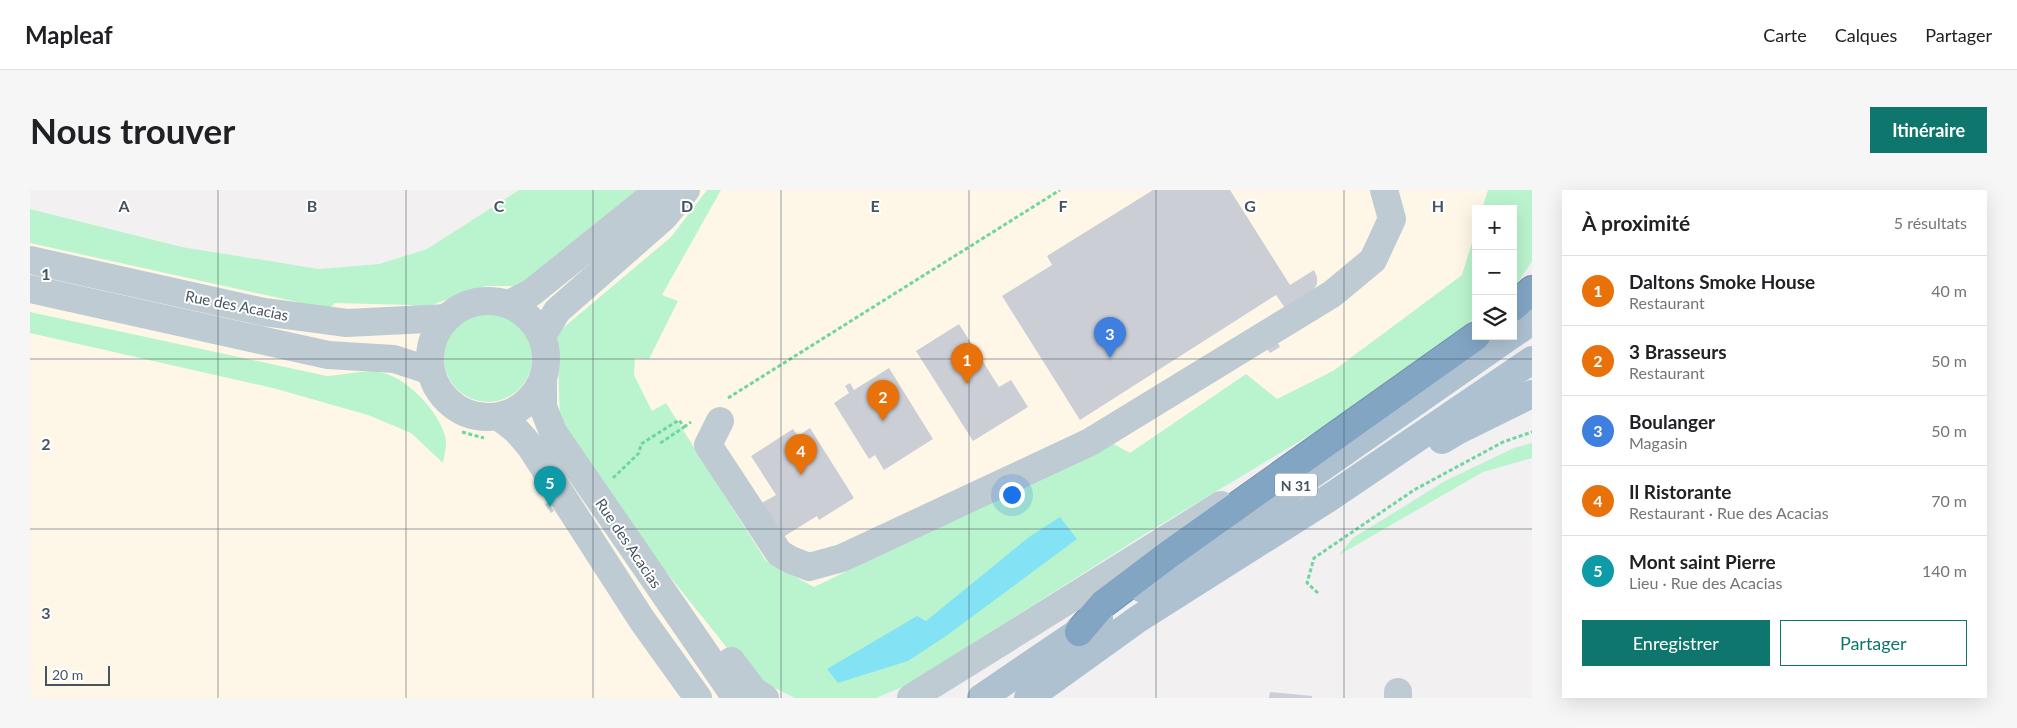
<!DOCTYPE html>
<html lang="fr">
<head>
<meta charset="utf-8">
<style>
	:root { --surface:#fff; --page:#f6f6f6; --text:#202124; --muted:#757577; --line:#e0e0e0; --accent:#0f766e }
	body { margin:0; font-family:Lato,sans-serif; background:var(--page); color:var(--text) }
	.controls { position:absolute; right:15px; top:15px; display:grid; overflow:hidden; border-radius:0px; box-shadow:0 5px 20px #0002 }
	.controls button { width:45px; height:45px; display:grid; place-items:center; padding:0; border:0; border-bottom:1px solid var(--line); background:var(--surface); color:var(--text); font:25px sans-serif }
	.scale { position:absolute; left:15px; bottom:12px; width:65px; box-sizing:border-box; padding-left:5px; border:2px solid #46545f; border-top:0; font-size:14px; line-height:18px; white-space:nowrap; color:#46545f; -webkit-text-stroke:4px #fff; paint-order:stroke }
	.you { position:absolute; left:981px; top:304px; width:18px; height:18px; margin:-12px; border:4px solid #fff; border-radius:50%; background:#1a73e8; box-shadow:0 0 0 8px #1a73e833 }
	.badge { display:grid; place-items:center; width:32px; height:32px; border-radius:50%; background:var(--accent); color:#fff; font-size:16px; font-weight:700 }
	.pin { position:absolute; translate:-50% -41px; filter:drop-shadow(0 1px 2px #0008) }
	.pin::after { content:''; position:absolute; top:26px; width:18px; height:15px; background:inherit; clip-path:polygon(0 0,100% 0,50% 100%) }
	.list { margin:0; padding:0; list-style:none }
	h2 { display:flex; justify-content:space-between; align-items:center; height:65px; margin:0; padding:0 20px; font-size:21px }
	h2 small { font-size:16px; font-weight:400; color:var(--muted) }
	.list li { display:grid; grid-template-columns:32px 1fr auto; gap:15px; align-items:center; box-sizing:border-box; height:70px; padding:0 20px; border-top:1px solid var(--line) }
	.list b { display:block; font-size:19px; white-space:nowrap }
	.list p { margin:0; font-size:16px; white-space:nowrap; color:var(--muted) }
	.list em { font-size:16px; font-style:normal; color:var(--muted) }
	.actions { display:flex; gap:10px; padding:15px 20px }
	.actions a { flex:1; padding:11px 0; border:1px solid var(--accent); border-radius:0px; text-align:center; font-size:18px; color:var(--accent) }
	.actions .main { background:var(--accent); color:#fff }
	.icon { flex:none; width:28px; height:28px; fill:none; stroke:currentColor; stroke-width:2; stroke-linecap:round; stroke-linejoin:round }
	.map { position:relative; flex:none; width:1502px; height:508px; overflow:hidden; border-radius:0px }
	header { display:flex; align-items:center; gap:30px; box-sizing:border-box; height:70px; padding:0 25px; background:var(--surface); border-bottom:1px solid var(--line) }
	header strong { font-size:24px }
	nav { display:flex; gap:28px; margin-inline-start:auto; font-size:18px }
	.intro { display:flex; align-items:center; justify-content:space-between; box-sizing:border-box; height:120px; padding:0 30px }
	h1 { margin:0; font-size:35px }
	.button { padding:12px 22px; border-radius:0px; background:var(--accent); color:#fff; font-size:18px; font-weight:700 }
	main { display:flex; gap:30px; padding:0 30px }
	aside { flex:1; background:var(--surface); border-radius:0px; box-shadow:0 5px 20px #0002 }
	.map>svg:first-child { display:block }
	.commercial { fill:#fef7e8 }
	.green { fill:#baf4ce }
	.water { fill:#83e3f5 }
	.building { fill:#cbcfd5 }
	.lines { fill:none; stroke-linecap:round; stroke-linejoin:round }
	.highway-casing { stroke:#6e90af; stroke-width:30 }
	.path { stroke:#6ed69e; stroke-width:3; stroke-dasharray:4 2.5; stroke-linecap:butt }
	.minor { stroke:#bfcbd3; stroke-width:28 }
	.major { stroke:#adc1d1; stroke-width:28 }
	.highway { stroke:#82a5c4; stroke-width:28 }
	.grid { fill:none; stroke:#46545f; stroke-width:1; stroke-opacity:0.55 }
	.labels { text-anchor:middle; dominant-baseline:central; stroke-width:4; stroke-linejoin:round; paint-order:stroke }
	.shield { fill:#fff; stroke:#7e878f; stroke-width:1 }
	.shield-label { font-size:14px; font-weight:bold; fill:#46545f }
	.street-label { font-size:15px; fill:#46545f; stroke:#fff }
	.grid-label { font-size:16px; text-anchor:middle; font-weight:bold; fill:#46545f; stroke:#fff; stroke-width:4; stroke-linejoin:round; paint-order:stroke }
</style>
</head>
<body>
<header>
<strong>Mapleaf</strong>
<nav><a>Carte</a><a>Calques</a><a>Partager</a></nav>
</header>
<div class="intro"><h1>Nous trouver</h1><a class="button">Itinéraire</a></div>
<main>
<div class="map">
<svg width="1502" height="508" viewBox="0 0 1502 508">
	<rect width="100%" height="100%" fill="#f2f0f0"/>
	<path class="commercial" d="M489,0h969l-6,19h-6v21l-14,45 -129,96 -56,28 -31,-25 -443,301 -31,23h-742v-489l152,38 137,22 60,-5 48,-15z"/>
	<g class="green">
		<path d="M489,0h123l-103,86 -23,10h-30l-63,22 -12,-3 -76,-2 -6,6 -299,-66v-34l152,38 137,22 60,-5 48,-15z"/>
		<path d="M677,0h14l-59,105 16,6 -29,58 -14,-1 -1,17 18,36 14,-8 100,158 48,26 298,-144 18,10 116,-79 31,25 56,-28 129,-96 14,-45v87l-89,72 -242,145 -236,150 -33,14h-81l-30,-15 -33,-29 -85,-106 -87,-126 -3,-89 114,-96z"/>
		<path d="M1458,0h44v71l-14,21 -5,4v-77h-31z"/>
		<path d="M0,122l297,64c15,-1 37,-6 51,-4 27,3 60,38 67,64 3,7 -1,19 -2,27l-32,-30 -43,-18 -95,-27 -243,-55z"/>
		<circle cx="458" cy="168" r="44"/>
		<path d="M1502,253v15l-49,14 -144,83 14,-17 92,-57 69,-33z"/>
	</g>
	<path class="water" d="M1030,327l17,22 -131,97 -38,25 -70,22 -11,-14 90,-53 9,5 103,-84z"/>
	<g class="building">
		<path d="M1123,0h77l60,95 24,-15 3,7v7l-3,5 -29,19 -9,-13 -196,125 -78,-124 50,-31 -5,-9z"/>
		<path d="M929,134l40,63 12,-7 17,27 -55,34 -57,-90z"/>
		<path d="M1247,151l3,6 -10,6 -4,-5z"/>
		<path d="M859,178l44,71 -49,31 -9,-15 -6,4 -35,-56 15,-10 -4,-7 5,-3 4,7z"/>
		<path d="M780,238l44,70 -35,22 -2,-4 -37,23 -22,-34 18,-10 -25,-39 42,-27 5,7z"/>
		<path d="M519,312l5,9 -3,2 -6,-9z"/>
		<path d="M1240,502l42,4v2h-43z"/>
	</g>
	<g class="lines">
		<defs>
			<g id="highway">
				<path d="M1483,117l19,-17"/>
				<path d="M1049,442l24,-28 65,-49 308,-219"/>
			</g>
		</defs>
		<use href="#highway" class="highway-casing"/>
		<g class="path">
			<path d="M698,208l332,-208"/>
			<path d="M654,237l7,-5"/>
			<path d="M432,242l22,6"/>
			<path d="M583,288l26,-25 2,-9 38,-24 5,7 -25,17"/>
			<path d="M1288,403l-11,-10 7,-25 100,-68 89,-48 29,-10"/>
		</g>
		<g class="minor">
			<path d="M0,70l234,52 83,11 100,-5"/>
			<path d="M0,99l298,66 66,4 37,12"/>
			<circle cx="458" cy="169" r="58"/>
			<path d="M479,114l22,-11 117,-94 6,-9"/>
			<path d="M512,146l15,-25 107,-94 22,-27"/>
			<path d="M513,191v26l10,25 183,266"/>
			<path d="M469,227l17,13 14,16 112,174 56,78"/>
			<path d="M690,231l-12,24 71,108 12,7 18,7 33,-9 248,-116 242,-148 41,-34 19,-41 -8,-29"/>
			<path d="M701,471l23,30 11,7"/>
			<path d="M1368,502v6"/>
			<path d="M881,508l310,-193"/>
		</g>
		<g class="major">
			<path d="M1483,144l19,-13"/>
			<path d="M1412,250l15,-9 75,-37"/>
			<path d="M1113,399l125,-84 242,-169"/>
			<path d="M951,508l118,-80"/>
			<path d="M998,508l110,-79 194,-123 200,-136"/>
		</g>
		<use href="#highway" class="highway"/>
	</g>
	<path class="grid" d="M188,0v508M376,0v508M563,0v508M751,0v508M939,0v508M1126,0v508M1314,0v508M0,169h1502M0,339h1502"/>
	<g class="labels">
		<rect class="shield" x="1245" y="283.5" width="42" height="23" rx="4"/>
		<g class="shield-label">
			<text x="1266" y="295">N 31</text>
		</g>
		<g class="street-label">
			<text transform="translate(207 115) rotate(11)">Rue des Acacias</text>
			<text transform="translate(599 353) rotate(56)">Rue des Acacias</text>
		</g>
	</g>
	<g class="grid-label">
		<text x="94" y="22">A</text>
		<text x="282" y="22">B</text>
		<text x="469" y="22">C</text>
		<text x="657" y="22">D</text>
		<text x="845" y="22">E</text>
		<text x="1033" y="22">F</text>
		<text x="1220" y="22">G</text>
		<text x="1408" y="22">H</text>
		<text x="16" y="90">1</text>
		<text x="16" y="260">2</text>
		<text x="16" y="429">3</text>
	</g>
</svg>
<div class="controls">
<button>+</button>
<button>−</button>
<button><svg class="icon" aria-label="layers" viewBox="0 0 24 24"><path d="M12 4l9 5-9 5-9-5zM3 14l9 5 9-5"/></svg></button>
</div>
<div class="scale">20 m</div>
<div class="you"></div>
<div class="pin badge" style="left:937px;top:194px;background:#e8710a">1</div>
<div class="pin badge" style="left:853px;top:231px;background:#e8710a">2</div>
<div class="pin badge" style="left:1080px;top:168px;background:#3f7fe0">3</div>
<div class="pin badge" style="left:771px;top:285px;background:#e8710a">4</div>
<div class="pin badge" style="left:520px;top:317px;background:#0f9aa8">5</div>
</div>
<aside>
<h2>À proximité<small>5 résultats</small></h2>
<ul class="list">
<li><span class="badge" style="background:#e8710a">1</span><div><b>Daltons Smoke House</b><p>Restaurant</p></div><em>40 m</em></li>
<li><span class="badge" style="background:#e8710a">2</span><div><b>3 Brasseurs</b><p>Restaurant</p></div><em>50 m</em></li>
<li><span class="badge" style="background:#3f7fe0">3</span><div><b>Boulanger</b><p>Magasin</p></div><em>50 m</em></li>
<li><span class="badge" style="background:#e8710a">4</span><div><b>Il Ristorante</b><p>Restaurant · Rue des Acacias</p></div><em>70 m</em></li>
<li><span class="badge" style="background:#0f9aa8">5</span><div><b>Mont saint Pierre</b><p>Lieu · Rue des Acacias</p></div><em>140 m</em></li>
</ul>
<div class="actions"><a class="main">Enregistrer</a><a>Partager</a></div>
</aside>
</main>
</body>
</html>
